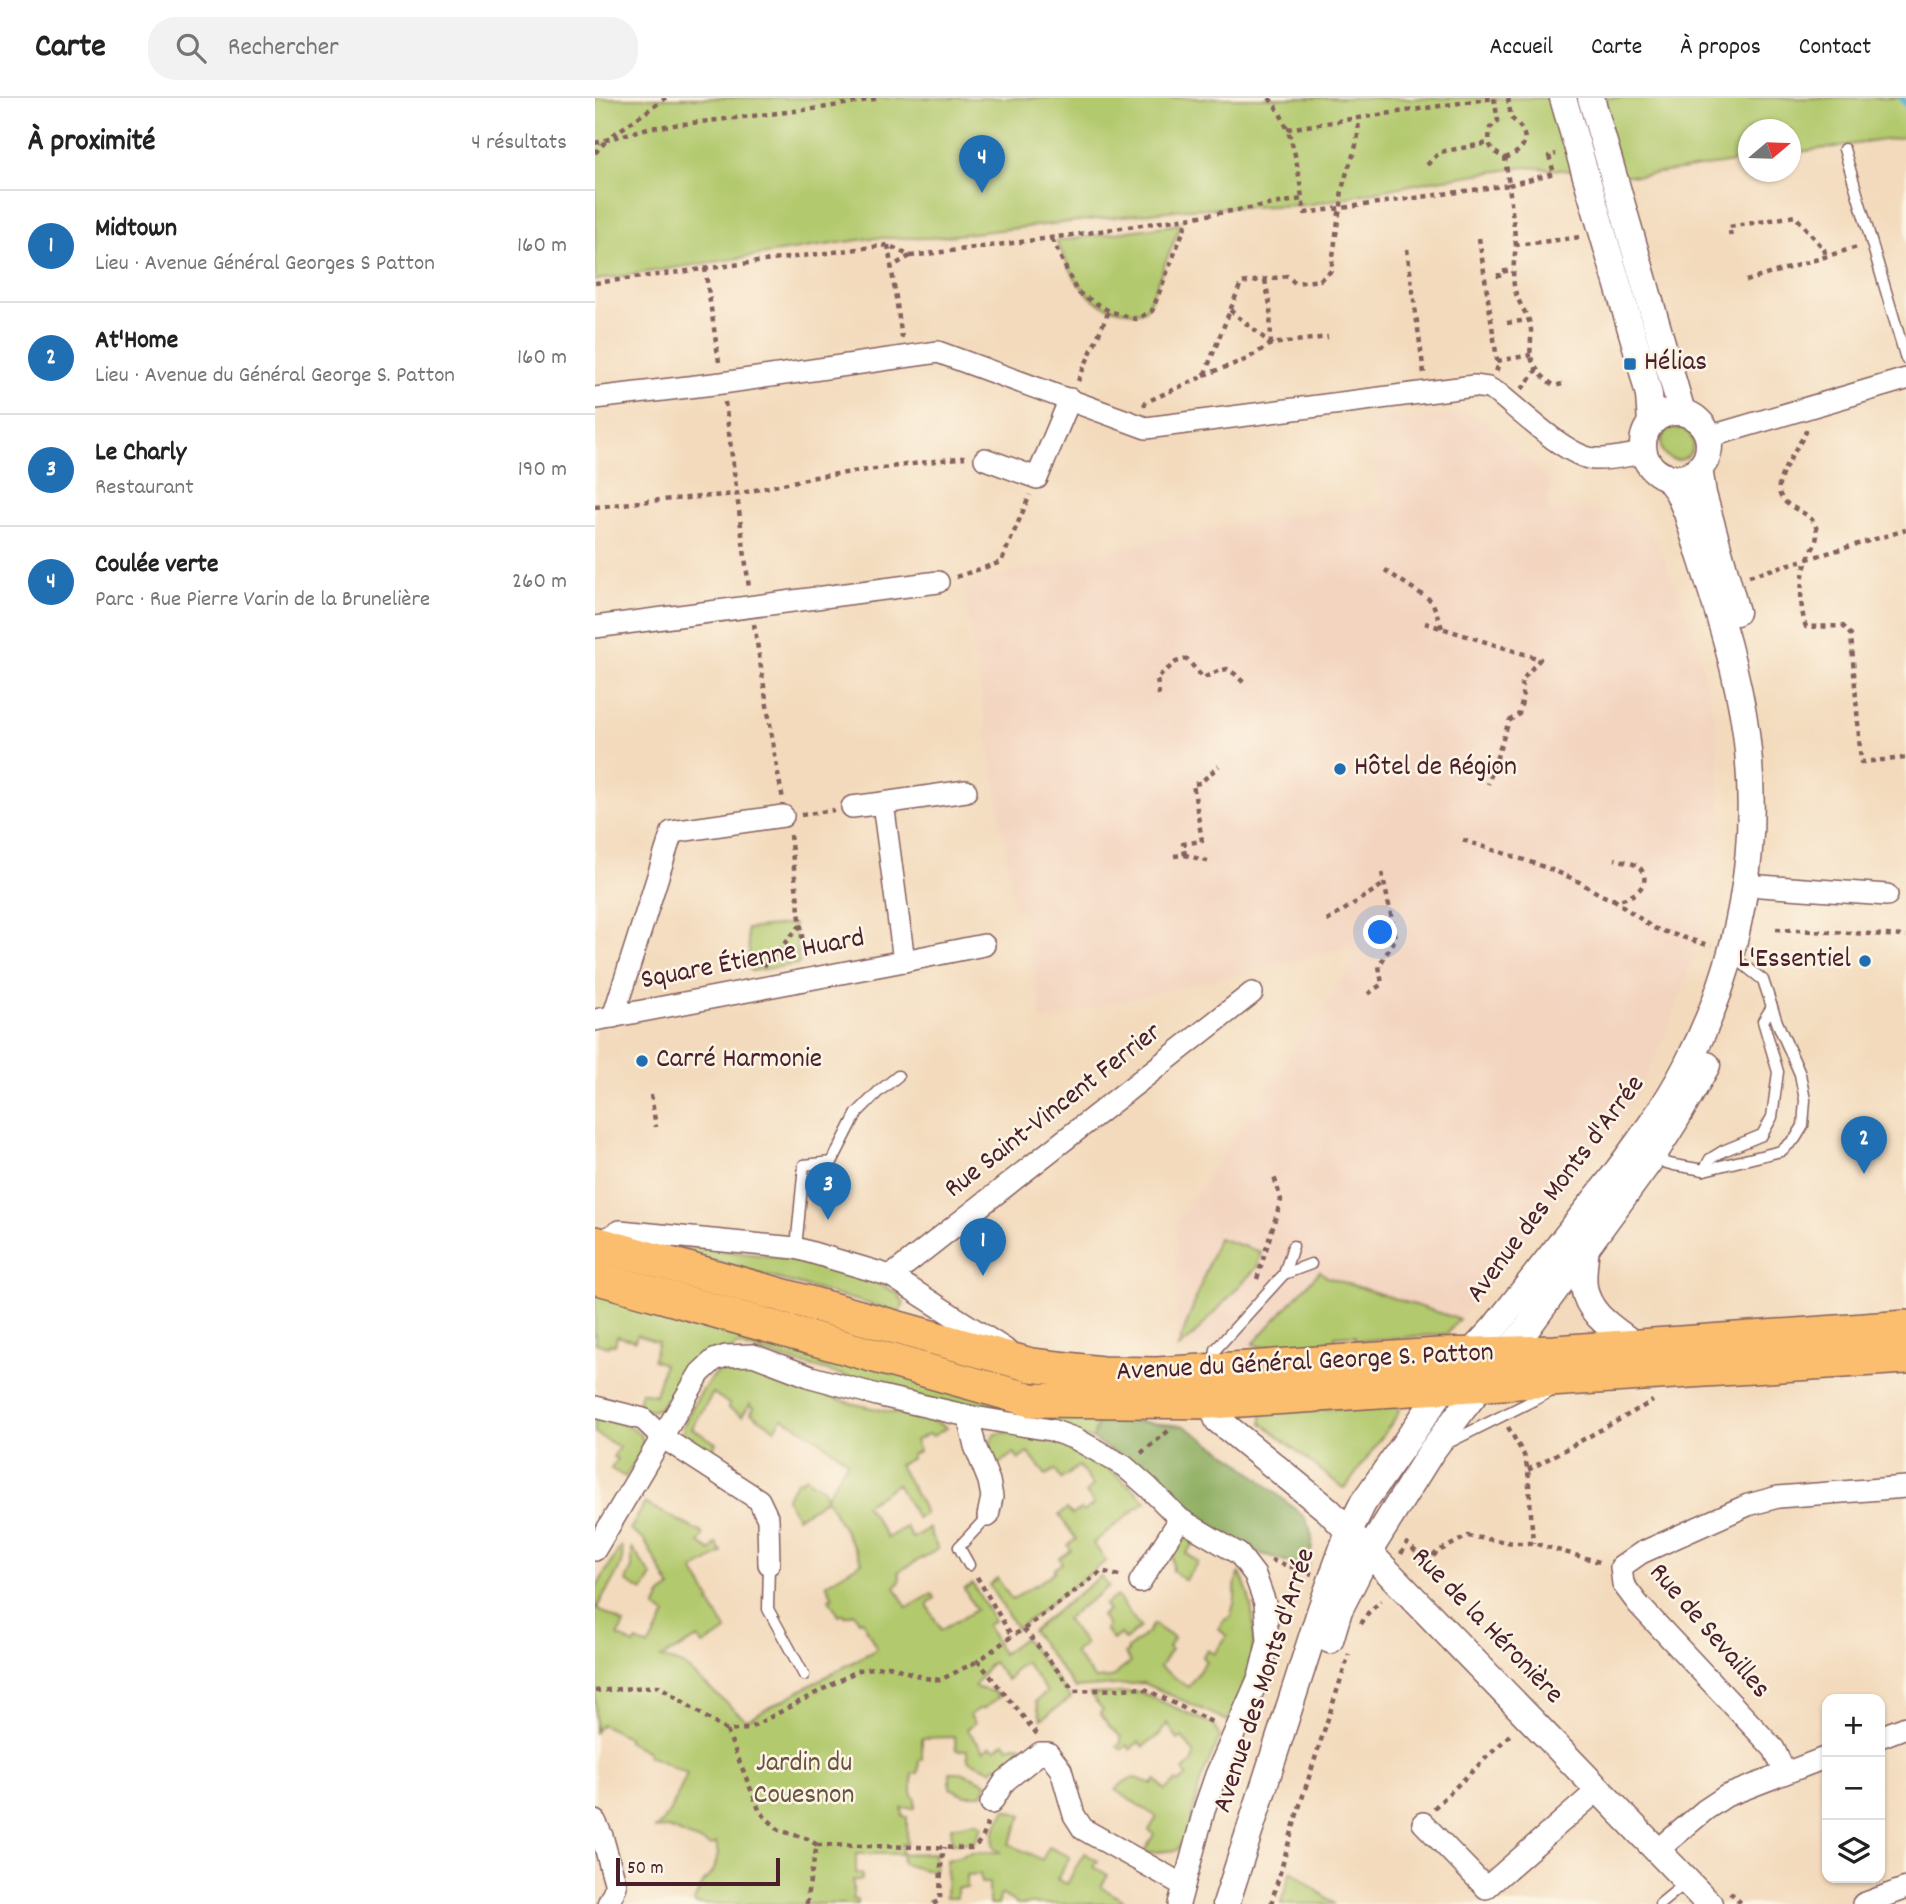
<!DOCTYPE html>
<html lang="fr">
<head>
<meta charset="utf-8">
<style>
	:root { --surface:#fff; --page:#f2f2f2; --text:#222; --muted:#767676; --line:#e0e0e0; --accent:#1f6fb2 }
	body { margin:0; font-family:Dekko,sans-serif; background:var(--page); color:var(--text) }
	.controls { position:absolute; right:21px; bottom:21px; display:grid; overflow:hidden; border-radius:14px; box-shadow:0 2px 5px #0004 }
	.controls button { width:63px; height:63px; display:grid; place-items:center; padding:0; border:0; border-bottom:2px solid var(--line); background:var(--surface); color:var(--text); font:35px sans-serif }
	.compass { position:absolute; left:1143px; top:21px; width:63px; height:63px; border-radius:50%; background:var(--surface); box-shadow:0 2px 5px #0004; rotate:71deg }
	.scale { position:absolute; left:21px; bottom:18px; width:164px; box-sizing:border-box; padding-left:7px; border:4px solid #4a1f2b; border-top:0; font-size:19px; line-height:24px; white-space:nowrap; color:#4a1f2b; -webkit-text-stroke:5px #fcf5e5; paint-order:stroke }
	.you { position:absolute; left:786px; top:835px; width:24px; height:24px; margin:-18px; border:5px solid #fff; border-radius:50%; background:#1a73e8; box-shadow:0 0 0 10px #1a73e833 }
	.badge { display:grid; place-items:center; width:46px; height:46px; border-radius:50%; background:var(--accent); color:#fff; font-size:23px; font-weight:700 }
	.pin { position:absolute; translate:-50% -58px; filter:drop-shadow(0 2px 4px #0008) }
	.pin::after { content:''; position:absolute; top:37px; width:24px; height:21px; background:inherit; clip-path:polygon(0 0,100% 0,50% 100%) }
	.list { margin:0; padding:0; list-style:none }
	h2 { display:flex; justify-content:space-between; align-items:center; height:91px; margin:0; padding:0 28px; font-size:30px }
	h2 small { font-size:23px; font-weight:400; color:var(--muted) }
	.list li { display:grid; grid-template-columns:46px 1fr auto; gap:21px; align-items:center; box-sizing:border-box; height:112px; padding:0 28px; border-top:2px solid var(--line) }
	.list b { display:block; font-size:26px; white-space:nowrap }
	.list p { margin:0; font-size:23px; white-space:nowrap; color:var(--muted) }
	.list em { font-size:23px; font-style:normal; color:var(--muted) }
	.icon { flex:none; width:38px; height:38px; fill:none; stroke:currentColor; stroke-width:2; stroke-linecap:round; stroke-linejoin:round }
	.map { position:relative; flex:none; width:1311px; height:1806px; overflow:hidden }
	header { display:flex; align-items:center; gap:42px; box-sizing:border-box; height:98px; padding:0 35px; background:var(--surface); border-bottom:2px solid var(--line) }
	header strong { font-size:33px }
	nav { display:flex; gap:38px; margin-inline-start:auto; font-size:24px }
	.search { width:490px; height:63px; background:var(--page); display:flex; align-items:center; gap:18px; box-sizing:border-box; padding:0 24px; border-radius:28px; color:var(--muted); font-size:26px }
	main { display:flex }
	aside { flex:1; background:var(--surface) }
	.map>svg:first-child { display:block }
	.built { fill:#f3d4bf }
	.green { fill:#b2c96d; stroke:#7e744c; stroke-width:2 }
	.forest { fill:#8dad60; stroke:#6c6646; stroke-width:2 }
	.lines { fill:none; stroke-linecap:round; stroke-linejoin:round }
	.stream { stroke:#49a8c8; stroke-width:7 }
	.service-casing { stroke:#85605e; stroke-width:13 }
	.minor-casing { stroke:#85605e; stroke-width:24 }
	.tertiary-casing { stroke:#85605e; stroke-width:29 }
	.primary-casing { stroke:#85605e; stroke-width:36 }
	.path { stroke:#85605e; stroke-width:4.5; stroke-dasharray:5 5; stroke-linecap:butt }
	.service { stroke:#fff; stroke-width:10 }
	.minor { stroke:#fff; stroke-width:21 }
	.tertiary { stroke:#fff; stroke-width:26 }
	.primary { stroke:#fabe6e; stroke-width:33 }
	.poi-dot { fill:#1f6fb2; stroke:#fcf5e5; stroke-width:2.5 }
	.labels { text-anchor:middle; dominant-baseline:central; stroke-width:5; stroke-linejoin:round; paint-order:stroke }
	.poi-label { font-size:28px; fill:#4a1f2b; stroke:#fcf5e5; text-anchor:start }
	.street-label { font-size:28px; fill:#4a1f2b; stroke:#fcf5e5 }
	.park-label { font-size:28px; fill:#69523f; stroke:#fcf5e5 }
</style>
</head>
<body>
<header>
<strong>Carte</strong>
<div class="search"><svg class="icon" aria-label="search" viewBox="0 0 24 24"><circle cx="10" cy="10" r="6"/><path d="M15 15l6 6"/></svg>Rechercher</div>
<nav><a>Accueil</a><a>Carte</a><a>À propos</a><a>Contact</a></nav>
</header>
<main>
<aside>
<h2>À proximité<small>4 résultats</small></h2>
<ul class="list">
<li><span class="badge">1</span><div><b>Midtown</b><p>Lieu · Avenue Général Georges S Patton</p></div><em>160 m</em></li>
<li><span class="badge">2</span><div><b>At'Home</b><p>Lieu · Avenue du Général George S. Patton</p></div><em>160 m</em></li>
<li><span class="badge">3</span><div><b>Le Charly</b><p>Restaurant</p></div><em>190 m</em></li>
<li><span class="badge">4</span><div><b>Coulée verte</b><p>Parc · Rue Pierre Varin de la Brunelière</p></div><em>260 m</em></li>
</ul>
</aside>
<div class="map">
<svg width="1311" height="1806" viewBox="0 0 1311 1806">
	<rect width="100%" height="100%" fill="#fcf5e5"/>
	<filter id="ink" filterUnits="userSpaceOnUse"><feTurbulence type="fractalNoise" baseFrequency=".0143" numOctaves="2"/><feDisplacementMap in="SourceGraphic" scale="14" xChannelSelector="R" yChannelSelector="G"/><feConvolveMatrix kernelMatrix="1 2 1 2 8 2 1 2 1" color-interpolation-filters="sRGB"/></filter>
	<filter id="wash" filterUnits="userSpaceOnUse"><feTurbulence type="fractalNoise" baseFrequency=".00686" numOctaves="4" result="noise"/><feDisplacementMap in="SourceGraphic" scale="28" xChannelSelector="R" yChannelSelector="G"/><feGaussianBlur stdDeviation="1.57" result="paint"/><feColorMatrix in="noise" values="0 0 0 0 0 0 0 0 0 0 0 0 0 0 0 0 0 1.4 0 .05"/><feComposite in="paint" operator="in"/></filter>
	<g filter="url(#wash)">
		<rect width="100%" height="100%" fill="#f3dabc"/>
		<path class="built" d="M860,315h9l10,2 11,7 67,61 -4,27 79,2 32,31 38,97 20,89 4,101 -10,60 -15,61 -26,74 -30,64 -31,49 -162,196 -91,7 -1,-6 -20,1v6l-72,5 -87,3v-127l178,-261 -6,-14 -306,72 -20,-112 -7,1 -52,-326 307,-67 112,-9 -15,-87 28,-5 2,6z"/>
		<g class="green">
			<path d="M0,0h1311v39l-115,16v-23h-42l-1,30 -109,16 -114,-9 -94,14 -124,24 -122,4 -255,29h-58l-277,42z"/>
			<path d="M586,126l-34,84c-7,6 -12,4 -21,3 -43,-4 -52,-36 -70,-70z"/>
			<circle cx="1082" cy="346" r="16"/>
			<path d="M199,826l5,40 -48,7 -4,-42z"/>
			<path d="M623,1140l43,14 -4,15 -67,72 -12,9z"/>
			<path d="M59,1147l57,4 112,14 50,18 24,12 7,11 -5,8z"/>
			<path d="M725,1173l7,6 132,42 -12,15 -91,7 -1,-6 -20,1v6l-72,5 -10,-3z"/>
			<path d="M0,1196l453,118 51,6 -6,21 -153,-36 -203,-58 -59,53 -8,-5 -10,15 -9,3 -14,-4 4,-15 14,3 9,-31 -11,-4 5,-18 -21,-7 -2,6 -18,-5 -2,9 -6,-1 -1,3 -13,-4z"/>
			<path d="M145,1266c29,4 54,20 82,30 25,9 52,15 79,20 16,3 32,4 46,14l-14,8 -5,-2 -13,7 4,10 -8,4 1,3 -13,7 22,39 4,10 -8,4 -20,-34 -32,21 8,10 14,23 19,-11 6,11 17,-10 2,4 -1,1 8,16 -40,23 2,6 -1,5 -4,4 12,21 25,-14 3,4 -7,5v4l13,23 35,-20 -12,-21 9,-5 21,37 -7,4 15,29 22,-16 47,60 -30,21 -5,-18 11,-9 -22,-30 -11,8 -3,7 -4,3 -14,-18 -5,4 -14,21 20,5 5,5 -16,12h-4l-9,6 5,8 -8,6 17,22 7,-5 4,3 10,-7 4,5 5,-2 8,1 4,10 -16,13 -15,-3 -2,5 -25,-11 -1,-10h-11l-1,-13 -33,1v21l-3,1 -1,13h-6v23l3,2v10h-13l1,9h4v27h-5v10l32,-1 1,17h-11l-21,-6 -1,-10h-46v19l6,1v6h-9v19l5,1v4h-162l-2,-3 9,-19 7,-6 4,-6 4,-16 -2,-11 -5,3 -43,-18 -14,1c14,-6 27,-42 33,-56l-40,-18 1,-3 -21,-11 1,-4 -27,-13 -6,8v-142l26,-44c8,18 -16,44 -24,62l27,16 -6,12 16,9 3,-4 11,6 18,-32 -11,-7 6,-13 10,-7 -27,-48 -14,-10 15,-27 57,30 1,3 -4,7 12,8 5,-8 6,10 -29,17 18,31 -2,1 18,29 -24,14 -5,-7 -37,20 22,7 63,55 131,-71 -15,-29 -3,1 -5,-8 -9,3 -1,-2 -5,2 -10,-17 4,-2 -7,-13 36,-22 -36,-64 -12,10 -17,9 -11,-19 12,-18 4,1 3,-4 18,12 3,8 22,-36 -35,-25 -31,-18 -7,11 -24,-16 3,-5 -4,-4 -8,12 -14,-8 1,-4 -16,-11 -21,35 24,15 -7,12c-8,-5 -24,-11 -26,-21 -3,-11 23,-51 32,-59 7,-7 16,-10 25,-11z"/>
			<path d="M802,1307l2,4 -1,5 -51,72 -4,2 -81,-65v-8l5,-3z"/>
			<path d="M0,1319c15,4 54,8 47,31 -3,10 -12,20 -17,29l-14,-8 6,-10 -4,-2 6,-10 -24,-14z"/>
			<path d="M408,1334c22,4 45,6 65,15 29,12 56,32 78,54l-53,42 13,18 -89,68 -28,-44 8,-7 15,22 22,-15 1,1 20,-15 -1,-2 8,-6 -3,-5 12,-8 -3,-5 8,-6 -17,-24 8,-6 5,6 9,-6 3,3 10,-8 -8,-11 7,-7 -14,-20 -18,13 -6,-9 -9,5 -18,-22 -9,6 -5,-6 -18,13c-7,-11 -10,-19 -2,-31z"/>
			<path d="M592,1440l10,2 -11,13 12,9 -13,18 -12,-9c-1,-15 -3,-28 14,-33z"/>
			<path d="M37,1450l20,28 -9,15 -17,-10 6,-13z"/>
			<path d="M645,1475c14,29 18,65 9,97 -5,18 -14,34 -21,51l-84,-38 -69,5 -43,-57 69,-55 8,10 -43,33 19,25 -11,9 21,26 16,-1 20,-16 -6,-8 3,-2 -1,-2 20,-17 6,-9 21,14 -6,9 3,3 -11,17 28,20 18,-26 -4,-4 5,-7 7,4 13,-18 -9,-7 6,-9 7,-3c0,-7 4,-12 4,-19 1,-14 -2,-12 5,-25z"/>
			<path d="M522,1498l23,31 -15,13 -5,-6 -7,6 -8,-11 3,-3 -7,-10 7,-6 -4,-5z"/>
			<path d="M545,1594l74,33 6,12 -19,42 -14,57 -10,14 -31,3 -2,-1 10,-18 -5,-4 8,-13 -42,-27c15,-15 17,-14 37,-6l4,-4 9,10 11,-9 2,2 9,-7 -4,-6 10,-8 1,-9 -12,-16 -4,3 -11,-17 -7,11 -17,13 -4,-5 -9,7 -3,-4 -6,5 -4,-4 4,-3v-6l-11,-10 -10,-14 3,-3 -13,-16z"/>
			<path d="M355,1674h11l26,11 -5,12h-17l-15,-7z"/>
			<path d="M411,1711l16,7 -13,28 33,16 7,-13 21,10 -13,22 10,5 17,-31 14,8 -4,6 14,8 -7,12 28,17h-112l-16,-10 -3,10h-9v-21h-8l-1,-9 -13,1v13h-10v10h-11l1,-38 24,-7 29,-1 -7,-5 1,-16z"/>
			<path d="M381,1724l6,4 -8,17h-22l-1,-16z"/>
			<path d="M696,1772l43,34h-53z"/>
		</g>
		<path class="forest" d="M504,1320l85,8 54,35 66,56c12,20 9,29 3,51l-51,-16 -15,-7 -47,-32 -49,-40 -52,-34z"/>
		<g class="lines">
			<path class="stream" d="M1307,0l4,6"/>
		</g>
	</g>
	<g filter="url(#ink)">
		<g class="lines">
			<defs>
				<g id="service">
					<path d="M1249,51l62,210"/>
					<path d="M1056,1061l23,6 30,5 77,-19 14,-12 8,-13 2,-26 -5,-26 -23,-52 -14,-42 -19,-15"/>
					<path d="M1109,1072l6,-11 13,-8 39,-16 10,-18 6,-45 -15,-51 9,-14"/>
					<path d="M201,1150l8,-83 28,-3 25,-49 21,-21 20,-16"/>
					<path d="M689,1176l27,-10"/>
					<path d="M619,1268l2,-17 68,-75 9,-28"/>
					<path d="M851,1346l104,-52"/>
					<path d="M174,1466l-1,45 36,66"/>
					<path d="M374,1467l-10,-18 29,-31"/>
					<path d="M1065,1806l28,-23"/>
				</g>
				<g id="minor">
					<path d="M0,300l127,-15 216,-31 208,76 328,-42 14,2 11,6c23,19 68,62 95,65 16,1 34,-4 50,-6"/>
					<path d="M1113,339l198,-58"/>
					<path d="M390,361l52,19 33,-79"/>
					<path d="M0,529l343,-45"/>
					<path d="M257,709l31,-4"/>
					<path d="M1166,788l126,9"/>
					<path d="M309,863l80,-16"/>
					<path d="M18,919l59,-185 111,-16"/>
					<path d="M0,922l309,-59 -21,-158 83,-12"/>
					<path d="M3,1145l22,-12 176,17 95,28 114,73"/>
					<path d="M296,1178l361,-283"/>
					<path d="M0,1309l48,12 19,18 97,63 9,19 1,45"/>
					<path d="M373,1318l7,30 14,35 3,16 -4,19"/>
					<path d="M0,1452l105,-177 14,-13 12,-4 27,-1 58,22 66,18 91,21 83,14 25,9 48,27 24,21 32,32 59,35 16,21 10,28 3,38 -9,36 -43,98 -11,32 -26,97"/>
					<path d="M545,1484l40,-63"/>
					<path d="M1285,1639l26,-10"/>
					<path d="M1190,1675l-11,-24 -136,-145 -15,-20 -2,-17 20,-14 107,-48 30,-8 128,-10"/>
					<path d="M396,1705l14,-22 35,-28h8l13,17 13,45 9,14 100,56"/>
					<path d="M0,1723l7,15 14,50 -8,18"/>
					<path d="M828,1725l63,65 113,-99"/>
					<path d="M1063,1752l47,-40 21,-14 101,-39"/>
					<path d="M1268,1806l43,-16"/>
				</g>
				<g id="tertiary">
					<path d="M968,0l77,262 9,35 2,28"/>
					<path d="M996,0l91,314"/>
					<circle cx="1081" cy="347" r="33"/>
					<path d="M1104,370l4,26 33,118"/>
					<path d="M991,1148c-1,13 -4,28 -2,41 4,28 30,42 51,58"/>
					<path d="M616,1304l7,18 110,90 381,394"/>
					<path d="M735,1542l9,-30 30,-59 62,-99 31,-42 66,-83 123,-168 24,-38 32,-56"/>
					<path d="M631,1806l95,-295 28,-78 14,-28 82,-117 24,-31 26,-28c39,-50 79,-100 118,-150 26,-35 53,-71 73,-110 54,-104 75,-218 60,-334 -10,-75 -37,-148 -59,-220l-9,-21 -11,-15"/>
				</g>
				<g id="primary">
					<path d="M0,1145l436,122 71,8 55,1 281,-19 117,-3 351,-25"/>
					<path d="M0,1179l436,123 180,2 695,-45"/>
				</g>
			</defs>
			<use href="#service" class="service-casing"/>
			<use href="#minor" class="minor-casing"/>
			<use href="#tertiary" class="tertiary-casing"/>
			<use href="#primary" class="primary-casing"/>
			<g class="path">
				<path d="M674,0c23,26 29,67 33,101"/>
				<path d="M692,31l71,-11"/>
				<path d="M18,37l53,-37"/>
				<path d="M0,45l53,-15 173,-20 59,-10"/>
				<path d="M0,55l11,-12"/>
				<path d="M910,60c24,-8 26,-25 6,-40l-3,-20"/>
				<path d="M832,67l13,-13 49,-9"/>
				<path d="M1136,138l-2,-9 66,-11 29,33 2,8"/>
				<path d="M884,140l19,128 -2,6"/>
				<path d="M457,141l25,53 32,19 27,8 16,-8 36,-92"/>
				<path d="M293,147l14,93"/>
				<path d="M921,147l-7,-60 45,-12 -5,-17 7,-2"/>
				<path d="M812,151l17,124"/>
				<path d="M315,158c131,-16 262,-34 392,-57l3,14 204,-28 -4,-27c-16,-8 -17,-12 -15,-30l8,-7 -4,-23"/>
				<path d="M110,170l14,94"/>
				<path d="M904,180v-6l14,-2"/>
				<path d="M670,182l5,25 1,39"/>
				<path d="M1151,183l111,-34"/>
				<path d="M0,185l293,-38 22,11 -19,11"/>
				<path d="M635,212l40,33"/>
				<path d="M912,225l21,-3"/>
				<path d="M902,263l34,-6"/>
				<path d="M609,277l41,-15 26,-16 57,-7"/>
				<path d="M483,283l31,-70"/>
				<path d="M967,286l-7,2c-10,-6 -21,-17 -24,-29 -2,-10 2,-22 -1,-33 -2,-8 -8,-16 -12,-25 -8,-18 -4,-35 -2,-54l65,-8"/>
				<path d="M927,291l15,-20"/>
				<path d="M130,304l24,186"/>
				<path d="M549,308l2,-4 58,-26 37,-93 46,-7 8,7 25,-3 11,-9 8,-58c4,-8 1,-14 3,-22 5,-28 19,-43 16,-73l136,-20"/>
				<path d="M1210,332l1,2c-7,13 -26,41 -27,53 -3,25 32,23 37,42 4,15 -6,24 -10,36 -6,21 -7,42 0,64l37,-1 8,9 10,127 45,-4"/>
				<path d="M0,409l54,-6 88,-7 78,-17 150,-20"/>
				<path d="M790,472l47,31 10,27"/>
				<path d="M1154,478l157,-46"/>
				<path d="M361,479l45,-15 29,-67"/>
				<path d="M830,525l115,36 -17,20 -2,9 2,9 -4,17 -10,7 -21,63"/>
				<path d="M159,526l25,156 4,19"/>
				<path d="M564,597l-2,-17 19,-16 11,-3 16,19 15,-7 9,-2 8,5 9,9"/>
				<path d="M206,717l33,-5"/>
				<path d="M195,737l15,126"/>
				<path d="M868,742c35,12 72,22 106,37 15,6 28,18 43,22 16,4 43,-14 28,-31 -5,-5 -17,-7 -25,-9"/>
				<path d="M590,757l-2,-11 19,-3 -9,-57 7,-1 19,-17"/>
				<path d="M579,758l11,-1 26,7"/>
				<path d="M1018,801l40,29 58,18"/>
				<path d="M732,823l57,-37"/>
				<path d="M1181,831l130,7"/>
				<path d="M169,868l36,-40"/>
				<path d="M773,896l14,-10 -3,-18 17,-28 -14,-65"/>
				<path d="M56,997l5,32"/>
				<path d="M662,1181l24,-79 -7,-24"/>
				<path d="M913,1329l16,28 4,15 5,73"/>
				<path d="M546,1355l31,-25"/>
				<path d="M933,1372l125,-69"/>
				<path d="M806,1456l6,-11 20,20 10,-11 31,-16 45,7h20l70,20"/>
				<path d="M676,1462l41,14"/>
				<path d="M382,1479c12,20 22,39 35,59"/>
				<path d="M766,1526l7,-11 13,-12"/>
				<path d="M429,1531l50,62 69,-3 73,36"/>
				<path d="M0,1593l64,-5 68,45"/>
				<path d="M442,1636l-59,-73 34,-25 12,-7 78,-58 20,6"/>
				<path d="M839,1710l79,-76"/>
				<path d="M222,1747l154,3c11,-5 15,-16 16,-27"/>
				<path d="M1135,1794l12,12"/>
				<path d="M212,1806v-8l10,-51 -9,-6 -29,-9 -19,-18 -33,-81 21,-2 111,-59 30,-4 36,12 15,2 38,-19"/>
				<path d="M338,1806l7,-4 1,-34 3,-19"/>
				<path d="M676,1806l26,-90 52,-160"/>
			</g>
			<use href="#service" class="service"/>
			<use href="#minor" class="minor"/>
			<use href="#tertiary" class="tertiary"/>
			<use href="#primary" class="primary"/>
		</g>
	</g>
	<g class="poi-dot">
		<rect x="1028" y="259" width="14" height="14" rx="3.5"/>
		<circle cx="745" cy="671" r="7"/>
		<circle cx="1270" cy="863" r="7"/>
		<circle cx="47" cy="963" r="7"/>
	</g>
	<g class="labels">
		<g class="poi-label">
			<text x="1049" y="266">Hélias</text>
			<text x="759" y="671">Hôtel de Région</text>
			<text x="1256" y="863" text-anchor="end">L'Essentiel</text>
			<text x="61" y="963">Carré Harmonie</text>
		</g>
		<g class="street-label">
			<text transform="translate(158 863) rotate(-11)">Square Étienne Huard</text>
			<text transform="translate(459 1014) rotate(-38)">Rue Saint-Vincent Ferrier</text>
			<text transform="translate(962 1092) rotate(-53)">Avenue des Monts d'Arrée</text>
			<text transform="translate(710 1266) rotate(-3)">Avenue du Général George S. Patton</text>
			<text transform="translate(891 1529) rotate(46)">Rue de la Héronière</text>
			<text transform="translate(1113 1534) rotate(49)">Rue de Sevailles</text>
			<text transform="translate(671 1583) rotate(-72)">Avenue des Monts d'Arrée</text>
		</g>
		<g class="park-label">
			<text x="209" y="1667">Jardin du<tspan x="209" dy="32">Couesnon</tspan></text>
		</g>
	</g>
</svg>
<div class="controls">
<button>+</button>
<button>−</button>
<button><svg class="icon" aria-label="layers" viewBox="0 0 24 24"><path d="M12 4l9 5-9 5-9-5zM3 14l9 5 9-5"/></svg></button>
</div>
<svg class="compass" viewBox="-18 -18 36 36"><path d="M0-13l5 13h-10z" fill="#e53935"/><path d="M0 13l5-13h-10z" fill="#767676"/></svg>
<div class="scale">50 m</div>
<div class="you"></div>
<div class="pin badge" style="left:388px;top:1178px">1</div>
<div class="pin badge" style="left:1269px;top:1076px">2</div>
<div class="pin badge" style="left:233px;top:1122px">3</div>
<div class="pin badge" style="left:387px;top:95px">4</div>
</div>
</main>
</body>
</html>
